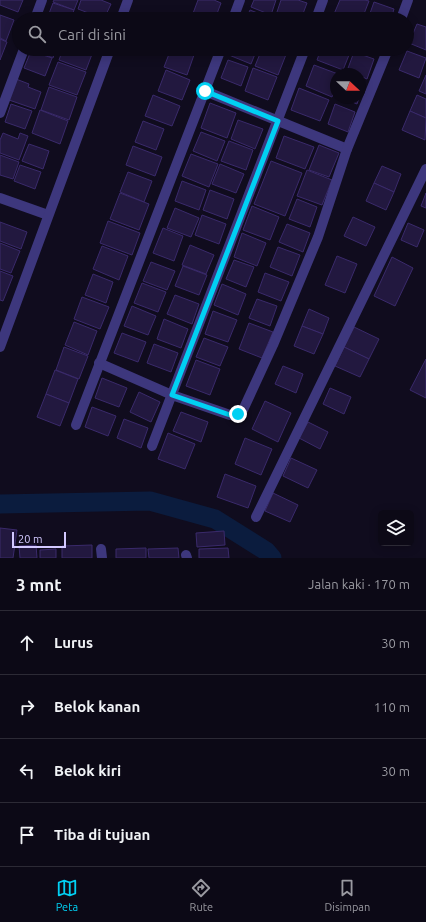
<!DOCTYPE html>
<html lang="id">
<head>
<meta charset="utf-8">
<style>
	:root { --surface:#0c0916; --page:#1a1723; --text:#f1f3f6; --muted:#9a9aa1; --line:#2c2a35; --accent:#01d0f3 }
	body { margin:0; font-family:Ubuntu,sans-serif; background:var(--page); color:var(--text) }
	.controls { position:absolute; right:12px; bottom:12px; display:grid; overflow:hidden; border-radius:6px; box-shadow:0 2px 10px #0003 }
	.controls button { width:36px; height:36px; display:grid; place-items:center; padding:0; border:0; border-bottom:1px solid var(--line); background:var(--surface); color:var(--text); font:20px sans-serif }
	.compass { position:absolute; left:330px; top:68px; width:36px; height:36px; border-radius:50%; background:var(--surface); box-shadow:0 2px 10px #0003; rotate:112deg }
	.scale { position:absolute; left:12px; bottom:10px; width:54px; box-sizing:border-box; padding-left:4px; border:2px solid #d2c9ff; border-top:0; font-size:11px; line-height:14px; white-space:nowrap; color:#d2c9ff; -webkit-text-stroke:3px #100c1e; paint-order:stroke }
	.stop { position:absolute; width:12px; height:12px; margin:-9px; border:3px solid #01d0f3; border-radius:50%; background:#fff }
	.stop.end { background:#01d0f3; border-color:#fff; box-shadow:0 1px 4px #0008 }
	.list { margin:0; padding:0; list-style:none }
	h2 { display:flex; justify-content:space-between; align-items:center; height:52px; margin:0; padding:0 16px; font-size:17px }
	h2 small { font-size:13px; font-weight:400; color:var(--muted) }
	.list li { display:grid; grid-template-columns:26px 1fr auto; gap:12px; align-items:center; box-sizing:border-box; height:64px; padding:0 16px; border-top:1px solid var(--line) }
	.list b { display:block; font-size:15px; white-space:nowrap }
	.list em { font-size:13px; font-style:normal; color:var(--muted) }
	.icon { flex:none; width:22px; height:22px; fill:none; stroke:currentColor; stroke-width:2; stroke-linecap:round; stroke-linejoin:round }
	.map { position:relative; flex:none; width:426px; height:558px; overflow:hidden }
	.search { position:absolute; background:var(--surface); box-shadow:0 2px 10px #0003; left:12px; right:12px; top:12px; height:44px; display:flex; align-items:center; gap:10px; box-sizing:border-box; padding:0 14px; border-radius:22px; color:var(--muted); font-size:15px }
	.sheet { height:308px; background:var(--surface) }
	nav { display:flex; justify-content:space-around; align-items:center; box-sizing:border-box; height:56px; border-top:1px solid var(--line); background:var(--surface); font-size:11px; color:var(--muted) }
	nav a { display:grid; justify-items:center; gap:2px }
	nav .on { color:var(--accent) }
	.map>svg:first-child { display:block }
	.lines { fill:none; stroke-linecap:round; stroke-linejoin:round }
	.canal { stroke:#0b1c3e; stroke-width:19 }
	.building { fill:#22183f; stroke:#3a2a6b }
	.minor { stroke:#3d377d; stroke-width:10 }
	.route { stroke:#01d0f3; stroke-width:5 }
</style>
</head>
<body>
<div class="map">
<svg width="426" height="558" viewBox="0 0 426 558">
	<rect width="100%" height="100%" fill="#100c1e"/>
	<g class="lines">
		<path class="canal" d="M0,504l150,-3 65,18 51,32 6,7"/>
	</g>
	<g class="building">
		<path d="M0,0h23l-5,12 -18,-7z"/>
		<path d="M54,0h24l-4,10 -21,-8z"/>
		<path d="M81,0h20l10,4 -7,15 -26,-10z"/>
		<path d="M198,0h16l7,3 -6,16h-14l-9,-3z"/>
		<path d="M254,0h22l-5,15 -20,-8z"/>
		<path d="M281,0h17l9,3 -6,16h-22l-4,-1z"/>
		<path d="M340,0h25l4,1 -7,18h-16l-12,-5z"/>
		<path d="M374,2l20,7 -3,10h-23z"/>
		<path d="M53,3l21,7 -3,9h-24z"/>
		<path d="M250,10l20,8v1h-24z"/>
		<path d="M80,13l16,6h-19z"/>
		<path d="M0,15l14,5 -8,21 -6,-3z"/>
		<path d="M417,24l9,3v23l-17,-7z"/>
		<path d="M0,39l7,3 -7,18z"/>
		<path d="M33,49h23l-3,9 -21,-8z"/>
		<path d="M63,49h31l-8,21 -27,-10z"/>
		<path d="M171,49h15l9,3 -8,23 -23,-8z"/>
		<path d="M232,49h25l-6,15 -22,-9z"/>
		<path d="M262,49h17l8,3 -9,23 -23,-9z"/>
		<path d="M321,49l30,1 -8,20 -26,-10z"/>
		<path d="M31,51l21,7 -7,18 -21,-8z"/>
		<path d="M407,51l19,7 -7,20 -20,-8z"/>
		<path d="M354,52l20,7 -7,20 -7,-3v-2h-6l-7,-3z"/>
		<path d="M228,60l20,7 -7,19 -20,-8z"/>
		<path d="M58,62l28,10 -9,23 -28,-10z"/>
		<path d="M314,65l24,9h-2v12l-4,11 -26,-11z"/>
		<path d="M253,68l24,9 -9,23 -23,-9z"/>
		<path d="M166,70l24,10 -8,20 -24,-9z"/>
		<path d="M426,75v19l-7,-3z"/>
		<path d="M16,79l13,5 -1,3 13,5 -6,17 -26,-9z"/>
		<path d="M360,82l4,2 -4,11z"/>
		<path d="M49,87l28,10 -8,23 -28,-10z"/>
		<path d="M299,88l30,12 -9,21 -29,-11z"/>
		<path d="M153,95l27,11 -8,20 -27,-10z"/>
		<path d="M417,95l9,4v19l-16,-7z"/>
		<path d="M343,98h16l-2,6z"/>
		<path d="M210,103l26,10 -9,25 -26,-10z"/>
		<path d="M11,104l21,7 -7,18 -20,-7z"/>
		<path d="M335,104l20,8 -7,20 -20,-8z"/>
		<path d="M40,110l28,11 -8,23 -28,-11z"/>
		<path d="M410,111l16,7 -1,22 -23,-10z"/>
		<path d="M238,120l25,9 -8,20 -24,-10z"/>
		<path d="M143,121l21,8 -8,21 -21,-8z"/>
		<path d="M201,132l24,9 -8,20 -24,-10z"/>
		<path d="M3,133l15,6 2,-6 8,3 -9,24 -19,-7v-13z"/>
		<path d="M284,136l30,11 -9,22 -29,-11z"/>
		<path d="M229,141l24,9 -7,20 -25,-9z"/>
		<path d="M29,144l20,7 -6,18 -21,-8z"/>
		<path d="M319,145l20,8 -10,24 -20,-7z"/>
		<path d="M133,146l29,11 -7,19 -29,-11z"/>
		<path d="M191,154l27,10 -9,23 -27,-11z"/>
		<path d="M0,155l19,7 -6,17 -13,-4z"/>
		<path d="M271,161l31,12 -17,43 -31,-12z"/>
		<path d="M220,164l24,10 -8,19 -24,-9z"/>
		<path d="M20,165l21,7 -6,17 -21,-8z"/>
		<path d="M382,166l19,8 -7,18 -20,-9z"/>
		<path d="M307,170l25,10 -10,25 -25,-9z"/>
		<path d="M128,172l24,9 -8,21 -24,-10z"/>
		<path d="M182,181l24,9 -7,20 -24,-9z"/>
		<path d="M374,183l20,9 -8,18 -20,-9z"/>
		<path d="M210,190l24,9 -7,20 -24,-9z"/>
		<path d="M120,193l29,11 -10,26 -29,-11z"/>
		<path d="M426,193v15l-5,-2z"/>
		<path d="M297,199l20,8 -7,20 -21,-8z"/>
		<path d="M252,206l27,11 -9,23 -27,-10z"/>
		<path d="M175,208l24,10 -8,19 -24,-9z"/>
		<path d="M202,215l24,9 -7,20 -24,-9z"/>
		<path d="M353,217l22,10 -9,19 -22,-10z"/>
		<path d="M108,221l32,12 -8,22 -32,-12z"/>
		<path d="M0,222l27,10 -6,17 -21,-8z"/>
		<path d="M408,223l16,7 -7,17 -16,-7z"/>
		<path d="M287,224l23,9 -7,19 -24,-10z"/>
		<path d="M163,228l20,8 -9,25 -21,-8z"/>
		<path d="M242,233l24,10 -9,23 -23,-9z"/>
		<path d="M0,243l20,8 -9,22 -11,-4z"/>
		<path d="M190,245l24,10 -8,19 -24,-9z"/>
		<path d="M102,246l26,10 -9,24 -26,-11z"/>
		<path d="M278,247l22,8 -8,21 -22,-9z"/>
		<path d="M337,256l20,8 -12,29 -20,-8z"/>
		<path d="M392,257l21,11 -18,38 -21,-10z"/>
		<path d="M234,260l20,7 -8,20 -20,-8z"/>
		<path d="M151,262l24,9 -8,19 -24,-9z"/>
		<path d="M183,266l24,9 -8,20 -24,-9z"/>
		<path d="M0,271l13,5 -10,25 -3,-1z"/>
		<path d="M265,273l24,9 -8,19 -23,-9z"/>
		<path d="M93,274l20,8 -7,21 -21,-8z"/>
		<path d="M142,283l24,9 -8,20 -24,-9z"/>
		<path d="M222,284l24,10 -8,21 -24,-10z"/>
		<path d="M175,295l24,9 -7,20 -25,-10z"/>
		<path d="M82,297l27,10 -9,22 -26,-10z"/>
		<path d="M257,299l20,7 -7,20 -21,-8z"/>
		<path d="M132,306l24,10 -8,19 -24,-9z"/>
		<path d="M309,309l20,9 -6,16 -21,-8z"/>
		<path d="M213,311l24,9 -9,22 -23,-8z"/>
		<path d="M164,319l24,10 -7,19 -24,-9z"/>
		<path d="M74,322l23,9 -9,24 -23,-10z"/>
		<path d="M249,323l24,9 -11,26 -23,-9z"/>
		<path d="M302,326l21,8 -9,20 -20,-8z"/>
		<path d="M354,327l25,12 -10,20 -25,-12z"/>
		<path d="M122,333l24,9 -8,20 -24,-9z"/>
		<path d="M204,338l24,9 -8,19 -24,-9z"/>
		<path d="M154,344l24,9 -7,19 -24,-9z"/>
		<path d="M64,347l24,9 -9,23 -23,-9z"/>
		<path d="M344,347l25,12 -9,18 -25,-11z"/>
		<path d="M426,359v39l-16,-8z"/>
		<path d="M196,360l24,9 -10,26 -24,-9z"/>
		<path d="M283,366l20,8 -7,19 -21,-9z"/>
		<path d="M55,370l23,9 -9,24 -23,-9z"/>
		<path d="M102,378l25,10 -8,19 -24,-9z"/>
		<path d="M330,388l21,9 -7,17 -21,-10z"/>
		<path d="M139,392l21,10 -9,20 -21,-10z"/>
		<path d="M46,394l23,9 -9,23 -23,-9z"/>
		<path d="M265,401l26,12 -13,29 -26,-13z"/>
		<path d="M92,407l24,9 -8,20 -23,-9z"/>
		<path d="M181,412l27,10 -7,20 -28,-11z"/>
		<path d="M124,419l24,9 -7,20 -24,-10z"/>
		<path d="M308,422l20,10 -8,17 -21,-11z"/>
		<path d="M168,433l27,11 -10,25 -27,-10z"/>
		<path d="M245,438l27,11 -11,26 -26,-11z"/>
		<path d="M291,458l26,12 -9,18 -25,-12z"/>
		<path d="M225,474l31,12 -8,22 -31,-11z"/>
		<path d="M273,493l25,12 -8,17 -25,-11z"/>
		<path d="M0,528l17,2 -4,28h-13z"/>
		<path d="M224,531l1,14 -28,2 -1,-14z"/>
		<path d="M36,545l1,13h-17l-1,-12z"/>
		<path d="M92,545v13h-30v-12z"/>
		<path d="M146,548v10h-30v-9z"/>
		<path d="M178,548l1,10h-30l-1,-9z"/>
		<path d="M228,548l1,10h-30v-9z"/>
		<path d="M56,549v9h-16v-8z"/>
	</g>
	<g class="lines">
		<g class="minor">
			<path d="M35,19l7,-19"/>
			<path d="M121,19l7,-19"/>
			<path d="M233,19l7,-19"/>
			<path d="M316,19l7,-19"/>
			<path d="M401,19l7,-19"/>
			<path d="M205,91l142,58"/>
			<path d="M0,113l24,-64"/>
			<path d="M0,198l48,17"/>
			<path d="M0,347l110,-298"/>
			<path d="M99,363l73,32 58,20 8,-1 5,-4 30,-65 45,-108 29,-88 41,-100"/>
			<path d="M76,425l145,-376"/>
			<path d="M152,446l153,-397"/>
			<path d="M256,517l170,-348"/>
			<path d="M101,549l1,9"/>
			<path d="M186,555l1,3"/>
		</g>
	</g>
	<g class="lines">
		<path class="route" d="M205,91l73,30 -106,274 58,20 8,-1"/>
	</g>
</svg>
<div class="controls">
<button><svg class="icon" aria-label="layers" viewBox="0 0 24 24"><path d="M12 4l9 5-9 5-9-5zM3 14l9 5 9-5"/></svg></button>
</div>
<svg class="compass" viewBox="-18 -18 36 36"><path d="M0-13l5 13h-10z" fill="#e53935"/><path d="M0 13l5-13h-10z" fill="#9a9aa1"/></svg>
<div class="scale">20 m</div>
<div class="stop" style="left:205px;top:91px"></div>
<div class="stop end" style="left:238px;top:414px"></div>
<div class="search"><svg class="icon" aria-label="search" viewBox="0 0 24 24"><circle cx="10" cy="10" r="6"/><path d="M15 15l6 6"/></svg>Cari di sini</div>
</div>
<section class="sheet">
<h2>3 mnt<small>Jalan kaki · 170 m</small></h2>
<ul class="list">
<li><svg class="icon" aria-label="ahead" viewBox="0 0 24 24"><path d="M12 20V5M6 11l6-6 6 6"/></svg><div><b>Lurus</b></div><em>30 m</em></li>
<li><svg class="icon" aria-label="right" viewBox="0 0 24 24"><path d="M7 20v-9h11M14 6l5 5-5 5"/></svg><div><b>Belok kanan</b></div><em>110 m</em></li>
<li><svg class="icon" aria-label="left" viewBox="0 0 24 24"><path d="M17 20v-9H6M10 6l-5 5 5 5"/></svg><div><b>Belok kiri</b></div><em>30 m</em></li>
<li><svg class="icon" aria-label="arrive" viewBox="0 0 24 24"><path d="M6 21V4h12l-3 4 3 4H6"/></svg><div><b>Tiba di tujuan</b></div></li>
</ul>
</section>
<nav>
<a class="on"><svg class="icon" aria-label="map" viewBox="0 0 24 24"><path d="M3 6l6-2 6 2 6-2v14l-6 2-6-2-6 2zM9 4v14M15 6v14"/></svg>Peta</a>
<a><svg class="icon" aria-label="directions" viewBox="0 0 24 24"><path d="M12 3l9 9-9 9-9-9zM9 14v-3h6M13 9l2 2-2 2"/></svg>Rute</a>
<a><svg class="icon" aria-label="saved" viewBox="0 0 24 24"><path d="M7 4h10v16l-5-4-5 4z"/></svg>Disimpan</a>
</nav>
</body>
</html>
